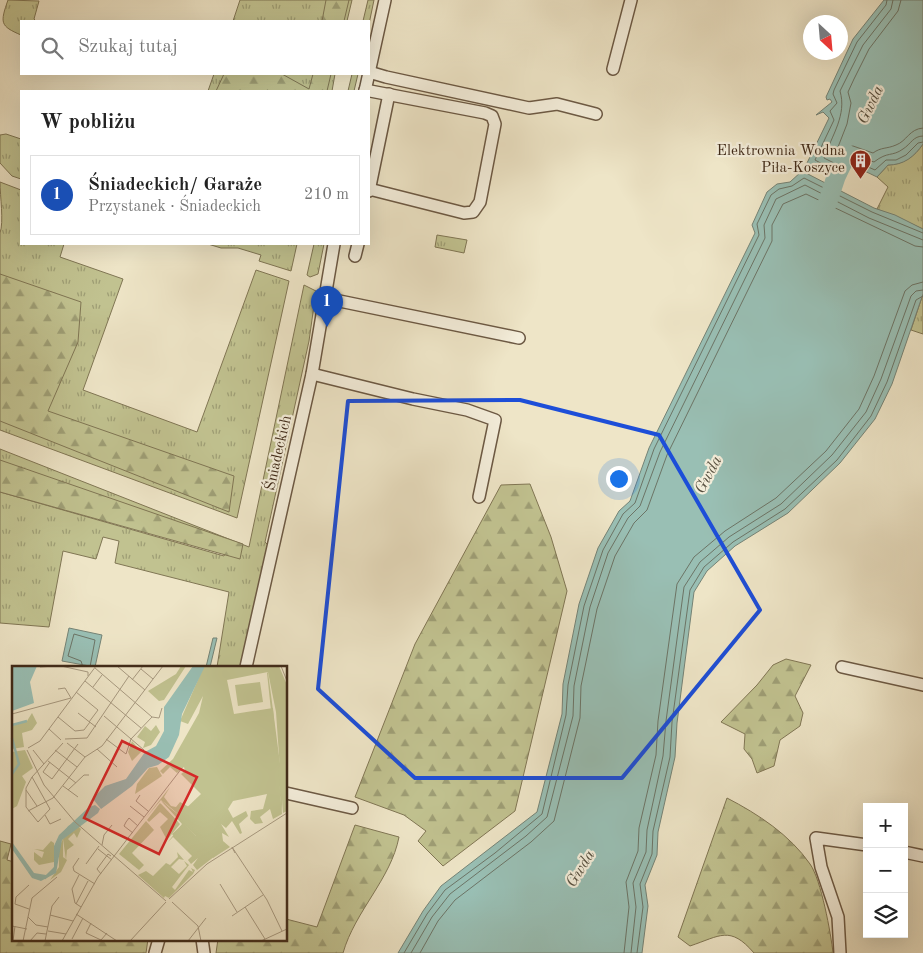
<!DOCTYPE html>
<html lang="pl">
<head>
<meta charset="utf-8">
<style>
	:root { --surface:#fff; --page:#f2f2f2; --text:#222; --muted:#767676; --line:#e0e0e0; --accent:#8f2418 }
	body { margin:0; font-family:"Old Standard TT",serif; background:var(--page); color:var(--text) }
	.controls { position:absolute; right:15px; bottom:15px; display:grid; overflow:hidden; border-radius:0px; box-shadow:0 5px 20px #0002 }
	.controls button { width:45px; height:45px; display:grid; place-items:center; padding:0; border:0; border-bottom:1px solid var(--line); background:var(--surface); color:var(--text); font:25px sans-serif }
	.compass { position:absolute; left:803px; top:15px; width:45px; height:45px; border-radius:50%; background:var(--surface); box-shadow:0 5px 20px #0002; rotate:154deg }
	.you { position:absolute; left:618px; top:478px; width:18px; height:18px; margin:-12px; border:4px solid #fff; border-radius:50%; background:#1a73e8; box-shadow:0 0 0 8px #1a73e833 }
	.badge { display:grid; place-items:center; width:32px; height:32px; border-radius:50%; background:var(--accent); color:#fff; font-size:16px; font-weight:700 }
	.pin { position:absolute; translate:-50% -41px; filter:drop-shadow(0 1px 2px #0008) }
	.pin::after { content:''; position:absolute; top:26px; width:18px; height:15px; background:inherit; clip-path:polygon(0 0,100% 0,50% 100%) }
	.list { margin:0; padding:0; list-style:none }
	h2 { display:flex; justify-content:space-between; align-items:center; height:65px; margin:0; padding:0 20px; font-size:21px }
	h2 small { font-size:16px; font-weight:400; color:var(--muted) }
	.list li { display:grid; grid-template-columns:32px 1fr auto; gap:15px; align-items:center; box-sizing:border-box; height:80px; margin:0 10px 10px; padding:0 10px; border:1px solid var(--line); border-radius:0px }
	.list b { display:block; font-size:19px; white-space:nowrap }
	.list p { margin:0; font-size:16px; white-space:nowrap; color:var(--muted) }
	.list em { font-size:16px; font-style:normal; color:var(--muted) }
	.icon { flex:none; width:28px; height:28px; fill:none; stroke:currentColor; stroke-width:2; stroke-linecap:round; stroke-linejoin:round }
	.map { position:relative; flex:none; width:923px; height:953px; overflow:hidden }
	.search { position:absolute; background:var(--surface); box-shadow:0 5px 20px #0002; left:20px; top:20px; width:350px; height:55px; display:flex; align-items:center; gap:12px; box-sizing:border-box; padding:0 18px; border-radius:0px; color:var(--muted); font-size:19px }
	.panel { position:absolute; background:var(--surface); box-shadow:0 5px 20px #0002; left:20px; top:90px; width:350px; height:155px; border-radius:0px }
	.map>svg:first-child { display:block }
	.grass { fill:url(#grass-tufts); stroke:#807654 }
	.forest { fill:url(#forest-firs); stroke:#807654 }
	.water { fill:#99bfb4; stroke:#758376 }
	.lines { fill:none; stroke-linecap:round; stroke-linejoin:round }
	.shore { stroke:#6c7466; stroke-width:1 }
	.river { stroke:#99bfb4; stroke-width:19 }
	.minor-casing { stroke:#6c5944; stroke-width:14 }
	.minor { stroke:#f4eedb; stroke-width:11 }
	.marked { fill:none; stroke:#1d4ed8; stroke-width:4; stroke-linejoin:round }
	.labels { text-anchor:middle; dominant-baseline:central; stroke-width:4.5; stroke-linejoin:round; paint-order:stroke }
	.poi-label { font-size:15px; fill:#402a18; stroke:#f4eedb; text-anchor:end }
	.street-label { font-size:15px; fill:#402a18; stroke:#f4eedb }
	.water-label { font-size:16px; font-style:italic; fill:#564f3f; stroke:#f4eedb }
	.inset-river { fill:none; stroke:#99bfb4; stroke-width:2.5 }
	.inset-road { fill:none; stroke:#a89a81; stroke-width:1 }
	.view { fill:#d62828; fill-opacity:0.15; stroke:#d62828; stroke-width:2.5 }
	.inset-edge { fill:none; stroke:#402a18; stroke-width:2.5 }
</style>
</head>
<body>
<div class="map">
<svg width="923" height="953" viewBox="0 0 923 953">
	<defs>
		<pattern id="grass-tufts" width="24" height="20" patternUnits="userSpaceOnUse" patternTransform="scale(1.25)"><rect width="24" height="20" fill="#c1c290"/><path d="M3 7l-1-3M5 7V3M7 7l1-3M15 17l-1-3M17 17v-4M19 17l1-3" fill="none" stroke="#9e9e75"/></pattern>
		<pattern id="forest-firs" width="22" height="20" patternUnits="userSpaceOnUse" patternTransform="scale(1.25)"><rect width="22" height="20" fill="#c1c290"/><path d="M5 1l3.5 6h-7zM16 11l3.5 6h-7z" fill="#9e9e75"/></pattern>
	</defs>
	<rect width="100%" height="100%" fill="#eee5c7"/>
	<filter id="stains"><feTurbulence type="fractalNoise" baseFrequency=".004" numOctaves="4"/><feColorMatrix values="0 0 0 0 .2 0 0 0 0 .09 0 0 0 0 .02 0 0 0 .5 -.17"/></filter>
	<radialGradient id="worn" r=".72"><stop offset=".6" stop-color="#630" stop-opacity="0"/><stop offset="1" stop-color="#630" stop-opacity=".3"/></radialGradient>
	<g class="grass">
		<path d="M8,0l31,1 -5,18 2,2h-15v14c-21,-9 -21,-12 -13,-35z"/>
		<path d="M240,0h112l-5,21h-114z"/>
		<path d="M368,0h6l-5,24v-3h-6z"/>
		<path d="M214,74h121l-3,17h-124z"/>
		<path d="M352,74h6l-4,17h-6z"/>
		<path d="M6,134l15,5v40l-9,-3 -12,-13v-28z"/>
		<path d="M923,144v85l-46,-20 11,-22 -11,-10 11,-12c14,0 27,-9 35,-21z"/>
		<path d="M0,182l21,8v54h43l-4,13 63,22 -40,111 114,42 59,-162 33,11 -52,237 -237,-88v-197c4,-11 0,-37 0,-51z"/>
		<path d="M437,235l30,5 -3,13 -29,-6z"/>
		<path d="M208,244h89l-6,27 -32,-10 2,-6 -23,-7h-17z"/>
		<path d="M314,244h10l-6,30 -8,3 -3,-2z"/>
		<path d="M304,285l12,6 -7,50 -44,201 4,4 -27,121h-25l12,-75 -114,-29 4,-22 -16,-4 -7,22 -33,-8 -14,76 -49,-4v-131l224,64 4,-10 -228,-84v-13l249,98z"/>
		<path d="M923,294v40l-12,-4z"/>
	</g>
	<g class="forest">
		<path d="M326,0h23l-5,21h-22z"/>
		<path d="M224,74h58l27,15 4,-15h18l-4,17h-111z"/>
		<path d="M0,274l81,28 -3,40 -30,69 186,65 -5,36 -229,-91z"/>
		<path d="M0,460l243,84 -3,15 -240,-67z"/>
		<path d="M530,484l21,53 16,54 -52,220 -72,55 -25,-25 8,-10 -22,-16 -49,-18 60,-153 86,-159z"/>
		<path d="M786,659l25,6 -16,31 8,17 -3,13 -20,14 -6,26 -17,7 -5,-14 -8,-10 1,-15 -24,-12 36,-37 16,-20z"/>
		<path d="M727,798c31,16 63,37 83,66 11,15 21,70 23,89h-79c-24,-28 -34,-17 -64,-7l-12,-9z"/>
		<path d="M355,825l44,12c-8,42 -44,74 -56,116h-127l2,-14h68v-20l31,8z"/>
		<path d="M0,841l11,3 -4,16 7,2v77h134l-2,14h-146z"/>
	</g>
	<g class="water">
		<path d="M884,0h39v144c-9,13 -19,21 -35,21l-11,12 -27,-13 -8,16 -35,-17 22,-45 -6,-6 -7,3 16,-13 -2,-3 -3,1 -1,-3 27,-58z"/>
		<path d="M802,171l72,37 21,7 28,14v65l-31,90 -17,35 -35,44 -52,50 -53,33 -28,25 -13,21 -17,131 -2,34 -17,75 -1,23 -12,30 3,21 -6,47h-244l25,-42 18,-25 96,-74 25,-98 1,-30 16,-80 19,-56 21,-37 11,-10 19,-53 106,-215 -3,-8 15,-33 10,-8 13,-2z"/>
		<path d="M69,628l33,7 -7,32 -33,-6z"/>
		<path d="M213,638h4l-7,29h-4z"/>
	</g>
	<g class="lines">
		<g class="shore">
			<path d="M887,0l-1,5 -29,37 -23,48 -1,4 4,9 -7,8 4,9 -19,40 24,13 11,-14 25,11 11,-10h10l10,-5 12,-12 5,-1"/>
			<path d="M893,0l-2,9 -28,36 -23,46c7,24 -8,44 -16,67l12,6c16,-18 19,-8 38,-2 14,-11 18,-5 29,-13 8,-5 10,-13 20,-13"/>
			<path d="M901,0l-3,11 -29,38 -15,30 -6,13 3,11 -4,21 -9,23 2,1 13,-2 20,7c8,-6 14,-4 23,-8 11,-4 13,-16 27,-17"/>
			<path d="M83,667l-2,-6 -13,-5 6,-22 21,6 -5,27"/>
			<path d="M404,953l23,-39 18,-24 50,-37 47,-39 24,-99 2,-30 16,-79 19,-56 20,-36 12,-11 19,-54 105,-214 -2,-11 14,-29 8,-6 13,-3 12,-8 68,34 51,21"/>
			<path d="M411,953l21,-36 18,-23 76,-58 21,-19 26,-101 1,-30 16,-79 18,-54 20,-35 12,-12 20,-54 105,-214 -1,-13 12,-26 29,-14 64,33 54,22"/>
			<path d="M420,953l18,-32 17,-21 76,-58 23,-21 26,-103 1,-32 16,-77 18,-53 19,-33 13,-13 20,-55 105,-214v-16l11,-21 23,-10 109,52 8,1"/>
			<path d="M624,953l5,-46 -3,-25 12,-31 1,-23 17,-73 2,-34 19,-137 17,-27 31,-26 51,-33 50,-47 33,-42 15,-33 31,-85 7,-6 11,-3"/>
			<path d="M631,953l5,-46 -3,-24 13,-31 1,-22 16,-74 3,-35 18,-134 16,-25 29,-25 52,-33 51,-49 34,-43 15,-33 30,-83 5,-5 7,-1"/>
			<path d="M637,953l6,-46 -3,-23 12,-30 1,-23 17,-74 2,-35 18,-132 14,-23 29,-25 52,-33 52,-49 34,-44 16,-34 29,-82 7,-4"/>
		</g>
		<path class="river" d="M825,210l11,-33 11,-23"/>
		<defs>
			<g id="minor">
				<path d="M613,69l18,-69"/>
				<path d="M369,72l17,5 143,31 28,-4 39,10"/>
				<path d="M365,90l120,23 7,3 3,8 -15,78 -7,10 -9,1 -95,-24"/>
				<path d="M365,91l20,-91"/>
				<path d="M369,191l20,-97"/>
				<path d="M355,256l3,-12"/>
				<path d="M325,298l194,40"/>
				<path d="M312,374l101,25 54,11 28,10 -16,77"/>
				<path d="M246,667l66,-293 22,-130"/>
				<path d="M842,667l81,18"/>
				<path d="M286,793l66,15"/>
				<path d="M904,852l19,4"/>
				<path d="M202,939l2,14"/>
				<path d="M155,953l4,-14"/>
				<path d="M840,953l-2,-36 -17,-50 -5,-29 51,7"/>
			</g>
		</defs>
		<use href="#minor" class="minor-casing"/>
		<use href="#minor" class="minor"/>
	</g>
	<path class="marked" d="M520,400l139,35 101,175 -138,168h-207l-97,-89 30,-288z"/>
	<defs>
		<symbol id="building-pin" viewBox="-11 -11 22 30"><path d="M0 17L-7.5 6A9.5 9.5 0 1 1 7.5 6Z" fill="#8f2418" stroke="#f4eedb"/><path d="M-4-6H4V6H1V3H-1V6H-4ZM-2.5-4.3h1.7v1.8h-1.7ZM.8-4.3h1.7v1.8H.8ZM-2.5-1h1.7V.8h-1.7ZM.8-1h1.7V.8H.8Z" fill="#fff"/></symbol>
	</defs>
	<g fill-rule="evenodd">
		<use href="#building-pin" x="848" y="148" width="25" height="34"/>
	</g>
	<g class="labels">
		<g class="poi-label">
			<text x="845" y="151">Elektrownia Wodna<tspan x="845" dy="17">Piła-Koszyce</tspan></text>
		</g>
		<g class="street-label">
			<text transform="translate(279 453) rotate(-77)">Śniadeckich</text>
		</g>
		<g class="water-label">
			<text transform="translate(871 105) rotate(-64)">Gwda</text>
			<text transform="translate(709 475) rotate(-62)">Gwda</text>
			<text transform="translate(581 869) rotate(-58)">Gwda</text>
		</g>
	</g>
	<g transform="translate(12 666)">
		<rect width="275" height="275" fill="#eee5c7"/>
		<path d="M256,6l15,114 -1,28 -15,-141zM158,121l-6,10 7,9 5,1 4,-5 9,5 -10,8 -16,-14 52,55 -18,14 -4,-5 5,-7 -7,6 -3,-4 4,-4 -19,-19 -5,5 14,-18 -21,-24 -16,19zM148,137l20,21 -13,16 -7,-13 8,-8 -8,-7 -11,10 -2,-2zM134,155l8,9 -22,23 12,12 -5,5 -20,-16zM51,173v18l4,3 -6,12 -11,8 9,-13v-20zM165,186l7,8 -5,-1 -8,8 8,7 8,-8 -3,-5 5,4 -17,22 3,3 14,-20 4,2 -2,-4 4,2 -2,4 3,-3 -27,27 -4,-2 -1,2 -26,-23 8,-4 7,5 13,-13 4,2 8,-8z" fill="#c1c290"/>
		<path d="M169,0h5l-22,34 -5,1 -11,-10 28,-17zM192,0h75l8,19v126l-4,2 -7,-101 -8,-40 -41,8 7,34 39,-6 9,106 -9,5 -3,-10 -10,8 3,6 -8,1 -5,-5 1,-8 12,-2 4,-15 -34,7 -5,8 5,9 13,-7 2,5 -9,8 3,9 -2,1 -8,-13 -6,7 -5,-4 8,13 -7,-4 1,8 7,6 -17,11 -8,-9 -14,5 -19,-20 10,-9 12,13 2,-2 -35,-35 18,14 22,-21 -20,-20 4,-3 -1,-4 -7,6 -7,-6 -7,7 -3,-3 13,-12 26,-46 4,-17 -15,28 -8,-3zM248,16l3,20 -25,4 -3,-21zM144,59l4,7 -9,13 -8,3 2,-6 -8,-5 8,-11 6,5zM120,75l9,11 -9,9 -4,-9zM145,101l5,9 -27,18 2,-10 12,-16zM149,138l17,18 -8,10 -6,-5 7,-8 -12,-12zM132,159l8,6 -9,9 -6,-5 -7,9 2,12 7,6 -2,6 -17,-14zM66,160l3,3 -4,9 -3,-5 -6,6 6,6 -7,5 -1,10 -3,-21zM39,175l3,2v19l-15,3 -5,-5v-8l8,6 2,-6 -10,-3 9,1z" fill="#c1c290"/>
		<path d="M20,47l5,10 -5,7 -10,3 2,14 -12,2v-23l15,-5zM13,84l8,18 -11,8 4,6 -9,24 -5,3v-57z" fill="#c1c290"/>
		<path d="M0,0h25l-7,16 4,21 -22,8zM181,0h12l-23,48 -3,21 -10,22 -11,8 -10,3 -16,18 -31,23 -8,-10 3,-4 9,-9 21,-7 19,-27 11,-6 8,-15v-24zM83,139l5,4 -2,4 -36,27 -6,33 -15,8 -9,-3 -20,-29v-7l22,31 12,2 8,-8v-21l5,-11 30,-28z" fill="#99bfb4"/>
		<path class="inset-river" d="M0,59l15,-4M0,72l7,26 -7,10M0,180l21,29 12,3 10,-9 2,-25 12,-17 4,-2 -5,5"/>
		<path class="inset-road" d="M49,0l27,6v4M105,0l28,24M269,0l6,15M28,1l15,-1M83,2l57,49M129,3l12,10M120,14l11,-14M73,15l56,47M81,21l9,-12M46,23l7,-1 6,10M64,26l22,18 -9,12M66,47l18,14M0,48l59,-16M92,50l40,34M46,51l17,14 9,-1 6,-8M37,63l12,11M53,73l22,-1 42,-62M94,73l20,15 5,-15 21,-22 7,1 3,-10M55,77l18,14M16,82l12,-7 56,-75M85,83l20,18M15,84l17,35 31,37 91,79M21,84l11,14M43,84l22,17M36,95l28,22M38,96l-7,10 9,7 26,-35M20,111l18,32 -12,13 -12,-15v-19l6,-11 31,-34M51,120l15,11M14,124l11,16M56,124l16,-15h5M128,129l-4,6 12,10M118,140l14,11M16,145l25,-13 32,-41 17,-11 61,-80M33,149l5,9 11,-5M121,167l-9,-7 2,-4 3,-4 9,8M90,179l2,-10 8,-10M86,183l14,11M223,187l-3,-6 35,53 15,31M67,192l-6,9 1,4 21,13M74,198l13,-18M89,208l-4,-5 11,-15 3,2M67,209l-7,14 3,14 6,4M208,218l17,28M157,233l38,-35 80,-51M160,236l26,24 3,15M64,238l12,-23M233,241l20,32M17,243l-14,-5 1,-7 13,-12M64,248l41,27M38,249l23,6M220,250l31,-21M16,251l8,8 12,2M79,257l-5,10 15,7 6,-7M0,260l15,3M36,265l18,3M60,273l11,-21M1,275l2,-15M11,275l9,-43 25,-21M18,275l7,-8 9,1M33,275l7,-35 7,-9M50,275l36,-64 84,-109M118,275l36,-39M176,275l18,-23M249,275l26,-12"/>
		<path class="view" d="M110,75l75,36 -38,77 -75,-36z"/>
		<rect width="275" height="275" class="inset-edge"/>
	</g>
	<rect width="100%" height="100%" filter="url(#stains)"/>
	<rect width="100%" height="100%" fill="url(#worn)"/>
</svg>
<div class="controls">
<button>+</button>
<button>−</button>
<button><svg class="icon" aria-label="layers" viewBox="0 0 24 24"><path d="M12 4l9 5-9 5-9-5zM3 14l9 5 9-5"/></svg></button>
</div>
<svg class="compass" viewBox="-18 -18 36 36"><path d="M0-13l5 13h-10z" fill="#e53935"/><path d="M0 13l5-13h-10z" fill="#767676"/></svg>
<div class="you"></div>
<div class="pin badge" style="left:327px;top:327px;background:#1a4fb4">1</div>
<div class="search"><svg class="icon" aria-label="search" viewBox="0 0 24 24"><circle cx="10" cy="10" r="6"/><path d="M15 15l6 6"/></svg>Szukaj tutaj</div>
<section class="panel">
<h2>W pobliżu<small></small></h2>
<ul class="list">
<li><span class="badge" style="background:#1a4fb4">1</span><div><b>Śniadeckich/ Garaże</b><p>Przystanek · Śniadeckich</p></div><em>210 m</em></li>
</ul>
</section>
</div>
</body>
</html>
